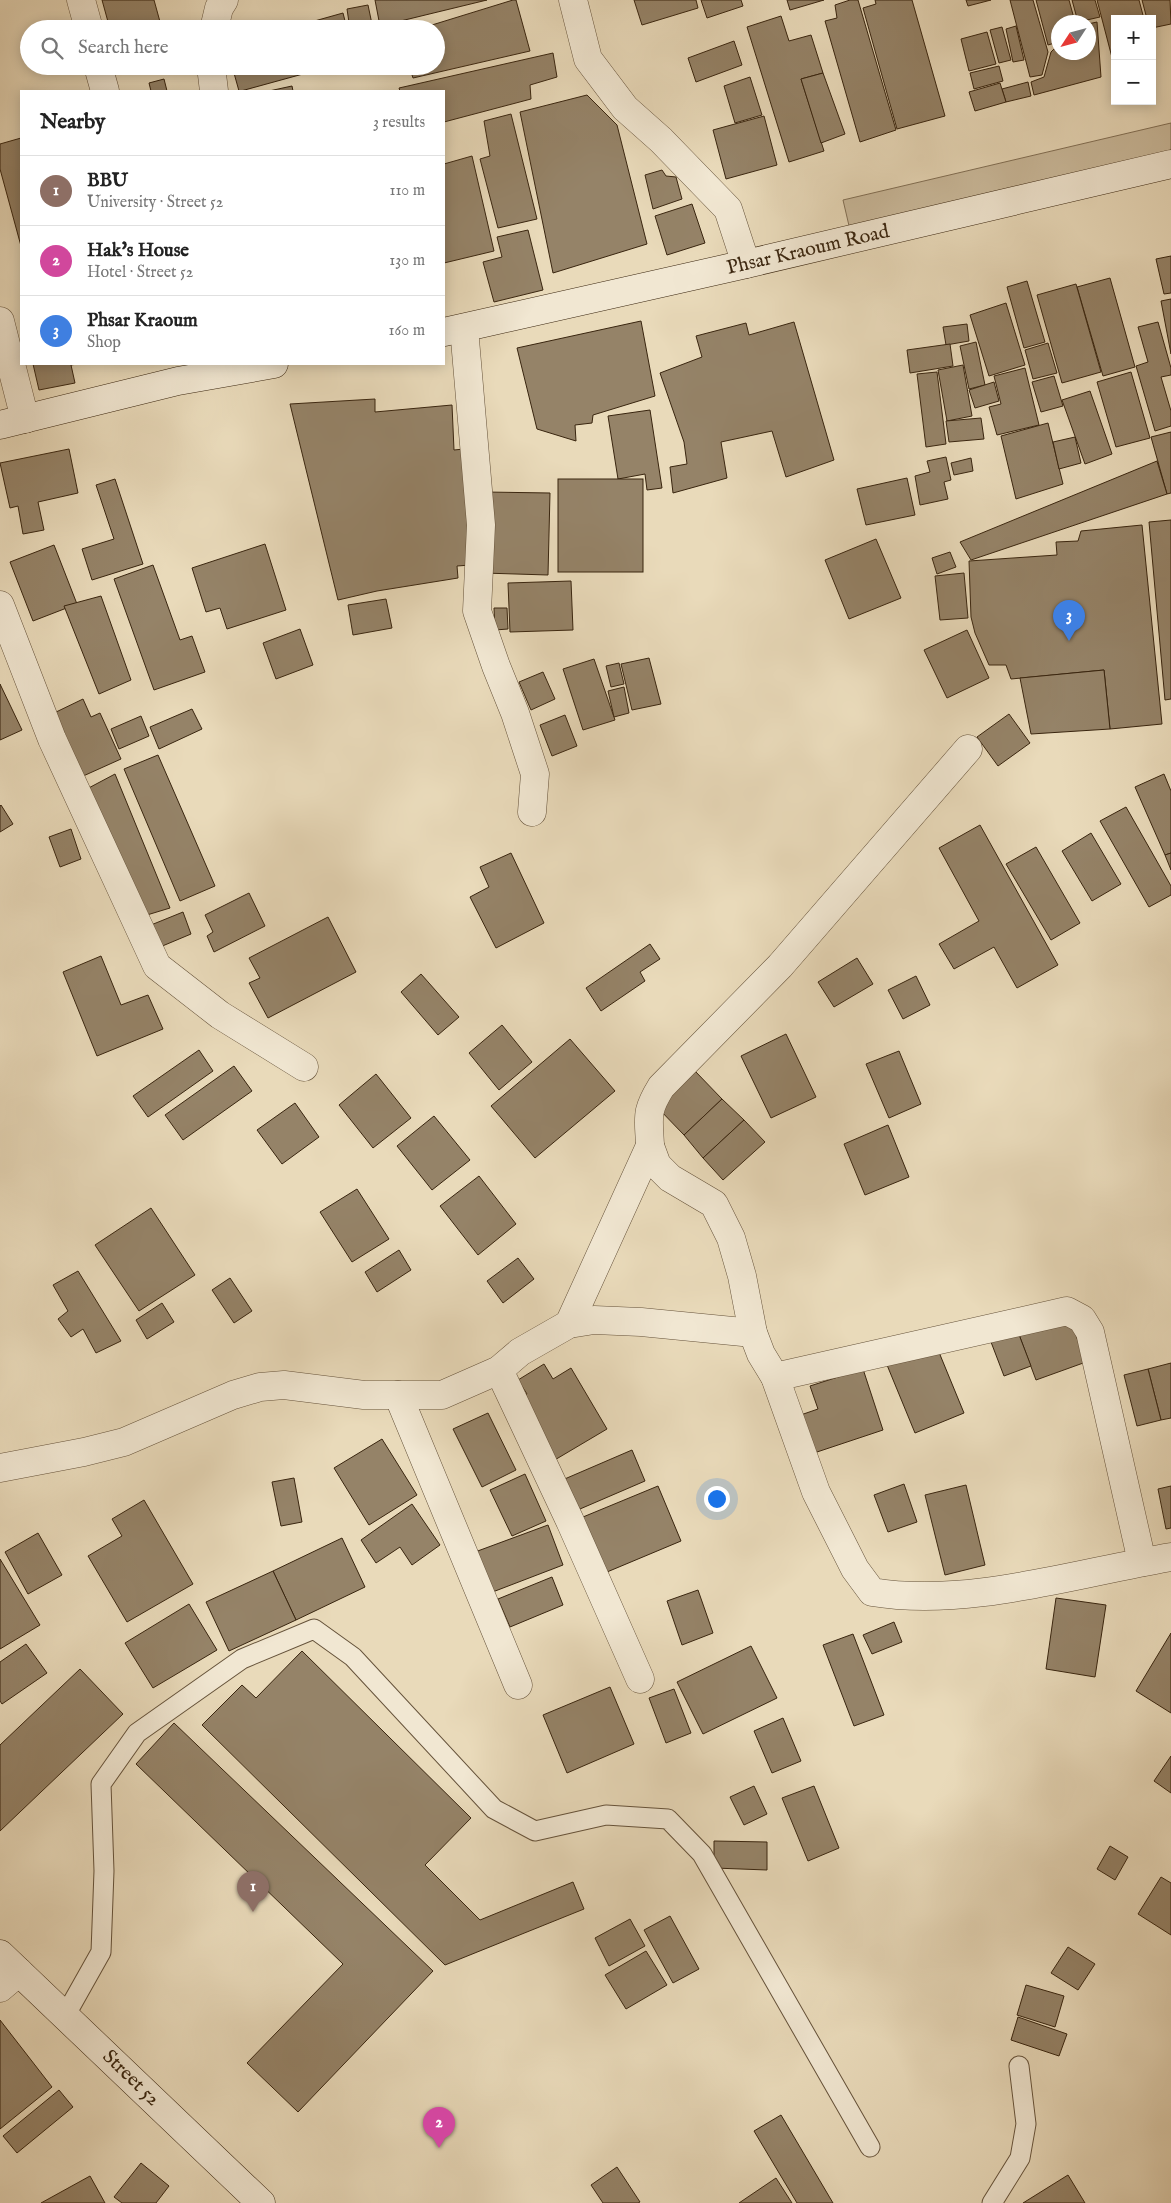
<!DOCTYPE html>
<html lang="en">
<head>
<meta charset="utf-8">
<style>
	:root { --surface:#fff; --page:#f6f6f6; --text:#222; --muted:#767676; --line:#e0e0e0; --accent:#1a73e8 }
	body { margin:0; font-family:"IM FELL English",serif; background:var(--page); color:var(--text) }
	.controls { position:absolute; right:15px; top:15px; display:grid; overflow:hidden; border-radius:0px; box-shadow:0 2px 12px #0003 }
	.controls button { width:45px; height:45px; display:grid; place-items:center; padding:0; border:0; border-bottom:1px solid var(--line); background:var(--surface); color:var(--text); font:25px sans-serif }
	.compass { position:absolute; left:1051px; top:15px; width:45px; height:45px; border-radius:50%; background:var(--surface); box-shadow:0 2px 12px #0003; rotate:234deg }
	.you { position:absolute; left:716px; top:1498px; width:18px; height:18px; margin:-12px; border:4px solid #fff; border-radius:50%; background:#1a73e8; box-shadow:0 0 0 8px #1a73e833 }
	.badge { display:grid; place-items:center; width:32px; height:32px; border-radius:50%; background:var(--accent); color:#fff; font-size:16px; font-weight:700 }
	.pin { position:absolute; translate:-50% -41px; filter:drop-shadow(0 1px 2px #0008) }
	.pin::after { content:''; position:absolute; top:26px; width:18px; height:15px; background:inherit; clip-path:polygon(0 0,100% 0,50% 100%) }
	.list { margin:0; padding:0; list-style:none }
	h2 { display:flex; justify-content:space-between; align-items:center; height:65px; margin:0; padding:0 20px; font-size:21px }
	h2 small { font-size:16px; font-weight:400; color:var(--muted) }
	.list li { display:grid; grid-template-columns:32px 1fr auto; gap:15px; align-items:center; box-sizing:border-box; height:70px; padding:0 20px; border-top:1px solid var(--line) }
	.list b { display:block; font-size:19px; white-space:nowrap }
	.list p { margin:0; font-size:16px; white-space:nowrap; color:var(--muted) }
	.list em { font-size:16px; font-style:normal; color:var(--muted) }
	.icon { flex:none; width:28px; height:28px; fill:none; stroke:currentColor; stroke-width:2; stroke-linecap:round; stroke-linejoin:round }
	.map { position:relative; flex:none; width:1171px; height:2203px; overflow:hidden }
	.search { position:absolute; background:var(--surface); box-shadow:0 2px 12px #0003; left:20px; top:20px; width:425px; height:55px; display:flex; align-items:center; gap:12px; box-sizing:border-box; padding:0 18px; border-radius:28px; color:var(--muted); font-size:19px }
	.panel { position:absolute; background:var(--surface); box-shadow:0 2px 12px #0003; left:20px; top:90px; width:425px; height:275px; border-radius:0px }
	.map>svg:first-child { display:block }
	.green { fill:#cbbb9d; stroke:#827056 }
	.building { fill:#958368; stroke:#39250f }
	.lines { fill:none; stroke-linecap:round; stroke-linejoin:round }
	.lane-casing { stroke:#65523a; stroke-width:21 }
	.street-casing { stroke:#65523a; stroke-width:29 }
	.secondary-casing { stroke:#39250f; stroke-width:29 }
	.lane { stroke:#f1e7d2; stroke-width:19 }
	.street { stroke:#f1e7d2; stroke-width:28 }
	.secondary { stroke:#f1e7d2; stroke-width:28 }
	.labels { text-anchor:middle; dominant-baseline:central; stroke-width:4; stroke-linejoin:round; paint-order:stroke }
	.street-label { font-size:20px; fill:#39250f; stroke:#f1e7d2 }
</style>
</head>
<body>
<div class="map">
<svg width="1171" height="2203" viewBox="0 0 1171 2203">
	<rect width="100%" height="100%" fill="#e9daba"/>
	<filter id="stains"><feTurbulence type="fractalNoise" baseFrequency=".004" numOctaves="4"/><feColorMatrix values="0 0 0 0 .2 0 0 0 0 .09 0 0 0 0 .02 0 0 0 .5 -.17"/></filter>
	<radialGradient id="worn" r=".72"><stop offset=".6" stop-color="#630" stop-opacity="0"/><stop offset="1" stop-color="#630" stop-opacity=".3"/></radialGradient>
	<path class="green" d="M1171,123v31l-321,76 -7,-30z"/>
	<g class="building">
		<path d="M102,0h52l8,29h-52z"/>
		<path d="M375,0h112l-107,26z"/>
		<path d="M513,0h3l14,51 -117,27 -4,-12h27v-37h-17z"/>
		<path d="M634,0h62l2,8 -56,17z"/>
		<path d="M701,0h40l2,6 -36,12z"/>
		<path d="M787,0h37l-34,10z"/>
		<path d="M850,0h8l38,130 -36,12 -35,-121 12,-3 -2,-13z"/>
		<path d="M875,0h37l33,116 -48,13 -34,-121 13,-4z"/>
		<path d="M966,0h25l-23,6z"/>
		<path d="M1010,0h23l15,52 -6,23 -12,2z"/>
		<path d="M1036,0h33l6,22h-17v20l-10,3z"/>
		<path d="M1072,0h23l5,17 -22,5z"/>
		<path d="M1097,0h42l5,19h-29v50z"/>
		<path d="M1142,0h28l1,24 -19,4v-9h-5z"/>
		<path d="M368,5l5,24h-23l-3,-20z"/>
		<path d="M343,13l4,16h-61z"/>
		<path d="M781,16l8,25 22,-6 12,38 -22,6 23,72 -35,11 -42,-135z"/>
		<path d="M1097,22l4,55 -67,18 -3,-13 13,-5 7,-25 7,-7v7h30v-28z"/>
		<path d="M1016,26l8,34 -11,2 -7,-33z"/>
		<path d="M1002,27l9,33 -12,3 -9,-33z"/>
		<path d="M987,32l9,32 -27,7 -8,-32z"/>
		<path d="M734,41l8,24 -46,17 -8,-24z"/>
		<path d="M553,53l4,24 -27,8 1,14 -87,23v-31h-44l-1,-3z"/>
		<path d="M232,66h100l-91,25h-2z"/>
		<path d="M370,66h27l-25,8z"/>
		<path d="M999,66l4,15 -29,8 -4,-16z"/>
		<path d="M823,73l22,61 -24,9 -20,-64z"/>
		<path d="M750,77l12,38 -27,8 -11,-37z"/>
		<path d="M164,79l3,12h-16l-2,-8z"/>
		<path d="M1028,82l3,14 -25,6 -4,-13z"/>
		<path d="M1000,83l6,19 -31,9 -6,-19z"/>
		<path d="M292,86l1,5h-24z"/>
		<path d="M587,95l30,30 30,119 -94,29 -33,-161z"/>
		<path d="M511,114l26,105 -39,9 -18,-69 10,-3 -6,-35z"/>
		<path d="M764,116l13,49 -51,14 -13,-49z"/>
		<path d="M21,138v108l-21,-77v-25z"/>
		<path d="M472,156l22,95 -50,12v-99z"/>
		<path d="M662,170l4,6 10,1 6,22 -29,10 -8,-34z"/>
		<path d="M692,204l13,39 -38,12 -12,-39z"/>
		<path d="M528,230l15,60 -49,12 -11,-40 19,-5 -5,-20z"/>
		<path d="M1171,256v37l-7,1 -8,-35z"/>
		<path d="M1110,278l25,89 -32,9 -26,-89z"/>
		<path d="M1027,281l18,61 -21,6 -17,-61z"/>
		<path d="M1076,284l25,88 -39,11 -25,-88z"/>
		<path d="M1171,299v55l-10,-53z"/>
		<path d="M1006,303l19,62 -36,11 -19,-61z"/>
		<path d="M641,321l14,75 -62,19 -1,8 -17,2 1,16 -39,-12 -20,-81z"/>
		<path d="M794,322l40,138 -48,17 -14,-46 -51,11 6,36 -54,15 -3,-26 17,-3 -3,-22 -24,-69 42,-16 -6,-21 50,-13 3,12z"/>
		<path d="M1158,322l13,46v7l-10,2 10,34v15l-16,5 -19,-65 12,-4 -10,-35z"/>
		<path d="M967,324l2,17 -23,4 -3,-18z"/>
		<path d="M976,342l9,43 -16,4 -9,-43z"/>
		<path d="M1048,343l9,30 -24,6 -8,-29z"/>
		<path d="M950,344l3,22 -43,7 -3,-23z"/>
		<path d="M33,364h44l-6,1 4,18 -36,7z"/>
		<path d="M963,365l9,51 -25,5 -9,-51z"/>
		<path d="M1025,368l14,57 -42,10 -8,-28 12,-3 -7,-28z"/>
		<path d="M937,372l9,72 -20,3 -9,-73z"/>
		<path d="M1131,372l19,66 -34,9 -19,-65z"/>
		<path d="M1054,376l9,30 -22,6 -9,-30z"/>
		<path d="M994,382l5,19 -24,7 -6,-18z"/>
		<path d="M1090,391l22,63 -27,10 -23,-64z"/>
		<path d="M375,399v13l77,-7 2,45 10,-1 7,116 -14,1 1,12 -81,13 -39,9 -48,-196z"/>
		<path d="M650,410l12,78 -15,2 -2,-16 -27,5 -10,-63z"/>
		<path d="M981,418l3,21 -35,3 -3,-21z"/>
		<path d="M1048,423l15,61 -47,15 -15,-63z"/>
		<path d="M1171,432v61l-4,1 -16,-57z"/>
		<path d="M1075,437l6,26 -22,6 -6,-27z"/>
		<path d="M69,449l9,44 -40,9 6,28 -21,4 -5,-28 -8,2 -10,-45z"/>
		<path d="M946,457l5,23 -7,2 4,17 -28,6 -5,-29 15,-4 -3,-11z"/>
		<path d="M971,458l2,13 -19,4 -3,-12z"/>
		<path d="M1157,461l10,33 -196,66 -11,-18z"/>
		<path d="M907,478l8,37 -49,10 -9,-36z"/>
		<path d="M115,479l28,85 -51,16 -10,-31 32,-10 -18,-54z"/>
		<rect x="558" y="479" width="85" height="93"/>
		<path d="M485,492l65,1 -2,82 -65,-2z"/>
		<path d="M1171,520v179l-6,1 -16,-178z"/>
		<path d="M1142,525l20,199 -52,5 -6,-59 -93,9 -5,-14h-17l-14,-32 -4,-16 -2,-56 88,-6 -1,-13 22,-1 3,-10z"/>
		<path d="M876,539l25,59 -52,21 -24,-59z"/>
		<path d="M265,544l21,66 -59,19 -7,-21 -14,4 -14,-44z"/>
		<path d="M54,545l23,59 -44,17 -23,-59z"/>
		<path d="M950,552l6,15 -19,7 -5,-16z"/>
		<path d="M153,565l27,75 12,-4 13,36 -51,18 -40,-111z"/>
		<path d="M964,573l4,45 -28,2 -5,-44z"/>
		<path d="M571,581l2,49 -63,2 -2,-49z"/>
		<path d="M101,596l30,84 -32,14 -35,-88z"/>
		<path d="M386,599l6,29 -39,7 -5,-30z"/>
		<path d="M494,608h13l1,21 -13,1z"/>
		<path d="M300,629l13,36 -37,14 -13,-36z"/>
		<path d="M967,630l22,48 -42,20 -23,-48z"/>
		<path d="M649,658l12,46 -29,6 -11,-46z"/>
		<path d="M594,659l21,61 -32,10 -20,-61z"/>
		<path d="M619,663l5,21 -13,3 -5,-21z"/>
		<path d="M1104,670l6,59 -79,5 -11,-56z"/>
		<path d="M543,672l12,27 -24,11 -12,-28z"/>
		<path d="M0,684l22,46 -22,10z"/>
		<path d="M624,687l5,26 -15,4 -6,-26z"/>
		<path d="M83,699l8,18 9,-4 21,46 -40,18 -29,-63z"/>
		<path d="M192,709l10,20 -43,20 -9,-22z"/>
		<path d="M1009,714l21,29 -32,23 -21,-29z"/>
		<path d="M565,715l12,31 -25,10 -12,-31z"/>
		<path d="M141,716l8,20 -30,13 -8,-20z"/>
		<path d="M158,755l57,131 -35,15 -56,-132z"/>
		<path d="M115,774l55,134 -33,10 -54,-127z"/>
		<path d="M1164,774l7,17v62l-6,2 -30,-68z"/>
		<path d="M1,805l12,19 -13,8v-26z"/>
		<path d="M1126,807l45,79v9l-22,12 -49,-86z"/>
		<path d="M980,825l78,140 -41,23 -23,-41 -40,22 -15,-25 40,-23 -40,-73z"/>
		<path d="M71,829l10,30 -21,8 -11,-30z"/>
		<path d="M1091,833l30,51 -29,17 -30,-50z"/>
		<path d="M1036,847l44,76 -29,17 -45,-76z"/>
		<path d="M511,853l33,70 -48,25 -26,-51 19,-10 -9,-20z"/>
		<path d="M1171,853v17l-6,-15z"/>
		<path d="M249,893l16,33 -51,26 -7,-16 6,-4 -8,-17z"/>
		<path d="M183,912l8,22 -31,13 -9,-22z"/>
		<path d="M328,917l28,55 -88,46 -19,-35 11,-5 -11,-20z"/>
		<path d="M650,944l10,15 -20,13 5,9 -44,30 -15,-23z"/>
		<path d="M101,956l20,49 27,-10 15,34 -66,27 -34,-84z"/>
		<path d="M857,958l16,26 -39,23 -16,-25z"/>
		<path d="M421,974l38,43 -21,18 -37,-43z"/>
		<path d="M916,976l14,29 -27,14 -15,-29z"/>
		<path d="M502,1025l30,37 -33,28 -30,-37z"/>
		<path d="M786,1034l30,63 -45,21 -30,-62z"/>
		<path d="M570,1039l45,52 -80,67 -44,-52z"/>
		<path d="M199,1050l14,21 -65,46 -15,-21z"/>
		<path d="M899,1051l22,53 -32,14 -23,-54z"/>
		<path d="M234,1066l18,25 -69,49 -18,-25z"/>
		<path d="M695,1071l27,28 -38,36 -27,-28z"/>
		<path d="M376,1074l35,44 -38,30 -34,-43z"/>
		<path d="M722,1099l22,21 -41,38 -19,-23z"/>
		<path d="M295,1103l24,34 -37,27 -25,-34z"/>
		<path d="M434,1116l36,44 -38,30 -35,-44z"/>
		<path d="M744,1120l21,22 -42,38 -20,-22z"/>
		<path d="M888,1125l21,52 -44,18 -21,-51z"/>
		<path d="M479,1176l37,48 -38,31 -38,-49z"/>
		<path d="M357,1189l32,50 -37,23 -32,-50z"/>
		<path d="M151,1208l44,67 -56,36 -44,-66z"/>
		<path d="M399,1250l12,20 -34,22 -12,-20z"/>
		<path d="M518,1258l16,21 -31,24 -16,-22z"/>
		<path d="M78,1271l43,70 -25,12 -13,-24 -12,8 -13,-18 10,-8 -15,-26z"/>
		<path d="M230,1278l22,33 -18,12 -22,-33z"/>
		<path d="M162,1303l12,19 -27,17 -11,-19z"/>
		<path d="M1068,1314l18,48 -50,18 -18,-48z"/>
		<path d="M1018,1332l13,34 -27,10 -13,-34z"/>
		<path d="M936,1345l28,68 -49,20 -28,-68z"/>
		<path d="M1171,1363v55l-10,2 -13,-51z"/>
		<path d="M544,1364l9,15 18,-11 36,61 -54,32 -37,-59 11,-8 -9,-14z"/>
		<path d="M863,1369l20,61 -78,26 -13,-38 26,-9 -8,-23z"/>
		<path d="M1148,1369l13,51 -24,6 -13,-51z"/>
		<path d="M488,1413l28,57 -34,17 -29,-58z"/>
		<path d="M382,1439l35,56 -48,30 -35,-57z"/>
		<path d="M632,1450l13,31 -72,31 -13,-31z"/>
		<path d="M525,1474l21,47 -34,15 -22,-46z"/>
		<path d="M294,1478l8,44 -21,4 -9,-44z"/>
		<path d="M904,1484l13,38 -29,10 -14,-37z"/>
		<path d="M966,1485l19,80 -40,10 -20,-80z"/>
		<path d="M658,1486l23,55 -74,31 -24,-55z"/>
		<path d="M1171,1486v42l-5,1 -8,-40z"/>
		<path d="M144,1500l49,84 -66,38 -39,-66 34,-20 -10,-17z"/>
		<path d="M412,1504l28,41 -28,20 -12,-18 -24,16 -15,-23z"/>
		<path d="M548,1525l15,40 -73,28 -15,-41z"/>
		<path d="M38,1533l24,42 -34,19 -23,-42z"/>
		<path d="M342,1538l23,49 -69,33 -23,-49z"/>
		<path d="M0,1559l40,66 -40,24z"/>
		<path d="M273,1571l23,49 -67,31 -23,-49z"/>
		<path d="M552,1577l11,28 -53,22 -12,-28z"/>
		<path d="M698,1590l15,43 -31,12 -15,-44z"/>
		<path d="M1056,1598l50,7 -11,72 -49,-8z"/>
		<path d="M189,1604l28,46 -64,38 -28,-45z"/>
		<path d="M894,1622l8,20 -30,12 -9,-19z"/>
		<path d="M1171,1633v80l-35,-22z"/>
		<path d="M853,1634l31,81 -30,11 -31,-81z"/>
		<path d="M26,1644l21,29 -45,31 -2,-3v-39z"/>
		<path d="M751,1646l26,52 -74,36 -26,-52z"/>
		<path d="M302,1651l169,167 -46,47 55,55 93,-38 11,27 -139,56 -243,-240 40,-40 14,13z"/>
		<path d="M80,1669l43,45 -123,117v-86z"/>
		<path d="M610,1687l24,57 -67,29 -24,-58z"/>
		<path d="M674,1689l17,44 -25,10 -17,-45z"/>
		<path d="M783,1718l18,43 -29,12 -18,-42z"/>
		<path d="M174,1723l259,248 -135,141 -51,-49 96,-99 -207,-200z"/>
		<path d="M1171,1756v37l-17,-12z"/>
		<path d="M754,1786l13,28 -23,11 -14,-28z"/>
		<path d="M814,1786l25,62 -31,13 -26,-63z"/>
		<path d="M714,1841l53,1v28l-53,-2z"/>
		<path d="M1110,1846l18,11 -13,23 -18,-11z"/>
		<path d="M1161,1877l10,6v52l-33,-21z"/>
		<path d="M670,1916l29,53 -26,14 -29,-53z"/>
		<path d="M630,1919l15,27 -36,20 -14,-28z"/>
		<path d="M1068,1947l27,17 -17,26 -27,-17z"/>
		<path d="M646,1951l21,34 -41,24 -21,-34z"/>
		<path d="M1026,1985l38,11 -9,31 -38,-12z"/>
		<path d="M1018,2017l49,17 -8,22 -48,-16z"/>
		<path d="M0,2020l52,67 -52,42z"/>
		<path d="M59,2090l14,17 -56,46 -14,-17z"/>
		<path d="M781,2115l52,88h-36l-43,-72z"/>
		<path d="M141,2163l28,23 -13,17h-34l-8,-6z"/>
		<path d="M617,2167l23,35 -2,1h-35l-12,-18z"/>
		<path d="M1068,2175l17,28h-62z"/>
		<path d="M90,2176l15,27h-64z"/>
		<path d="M776,2178l16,25h-53z"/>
	</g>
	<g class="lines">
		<defs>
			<g id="lane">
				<path d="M65,2016l36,-64 3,-81 -3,-87 36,-51 105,-74 72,-30 39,28 141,152 41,22 71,-16 62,4 34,35 168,293"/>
				<path d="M992,2203l28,-45 6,-34 -7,-58"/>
			</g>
			<g id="street">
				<path d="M81,0l8,29"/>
				<path d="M573,0l15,59 37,49 36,32 67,69 18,55"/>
				<path d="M214,29l5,-21 5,-8"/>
				<path d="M98,66l7,25"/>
				<path d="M211,66l3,25"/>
				<path d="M0,321l25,98"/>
				<path d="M464,328l17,197 -4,86 19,55 19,47 20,61 -3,38"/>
				<path d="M0,605l52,134 105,227 63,49 84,52"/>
				<path d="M650,1146c-1,-29 -5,-33 11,-59l119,-121 188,-217"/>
				<path d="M569,1324l81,-178 7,19 13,13 44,26 17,34 11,38 11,57 8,21 14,23 41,115 39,77 17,23c96,16 204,-19 299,-35"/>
				<path d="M499,1370l71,151 70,158"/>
				<path d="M775,1377l292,-66 15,8 8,13 52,230"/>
				<path d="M398,1395l120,290"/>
				<path d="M0,1468l84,-16 40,-10 109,-47 27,-8 24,-2 80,10h78l57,-25 21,-18 49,-28 25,-4 47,2 112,11"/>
				<path d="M0,1988l19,-16"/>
			</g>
			<g id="secondary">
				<path d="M444,332l302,-68 425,-100"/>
				<path d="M0,425l178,-44 96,-17"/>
				<path d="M0,1954l261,249"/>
			</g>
		</defs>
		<use href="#lane" class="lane-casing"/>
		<use href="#street" class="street-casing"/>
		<use href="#secondary" class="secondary-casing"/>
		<use href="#lane" class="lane"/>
		<use href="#street" class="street"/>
		<use href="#secondary" class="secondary"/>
	</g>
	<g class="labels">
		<g class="street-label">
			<text transform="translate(808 250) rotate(-13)">Phsar Kraoum Road</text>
			<text transform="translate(131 2078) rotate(44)">Street 52</text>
		</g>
	</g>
	<rect width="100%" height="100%" filter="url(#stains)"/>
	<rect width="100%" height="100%" fill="url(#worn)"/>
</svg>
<div class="controls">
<button>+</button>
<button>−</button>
</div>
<svg class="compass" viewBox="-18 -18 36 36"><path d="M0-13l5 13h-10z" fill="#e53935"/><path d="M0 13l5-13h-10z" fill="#767676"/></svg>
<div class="you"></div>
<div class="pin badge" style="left:253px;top:1912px;background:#8d6e63">1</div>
<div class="pin badge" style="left:439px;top:2148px;background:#d1479c">2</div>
<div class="pin badge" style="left:1069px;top:641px;background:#3f7fe0">3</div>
<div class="search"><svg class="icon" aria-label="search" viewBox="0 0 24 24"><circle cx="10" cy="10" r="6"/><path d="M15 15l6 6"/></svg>Search here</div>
<section class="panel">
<h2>Nearby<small>3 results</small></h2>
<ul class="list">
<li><span class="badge" style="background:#8d6e63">1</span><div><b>BBU</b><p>University · Street 52</p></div><em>110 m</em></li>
<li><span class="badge" style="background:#d1479c">2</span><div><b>Hak's House</b><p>Hotel · Street 52</p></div><em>130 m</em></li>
<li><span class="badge" style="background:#3f7fe0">3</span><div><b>Phsar Kraoum</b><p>Shop</p></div><em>160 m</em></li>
</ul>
</section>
</div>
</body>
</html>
